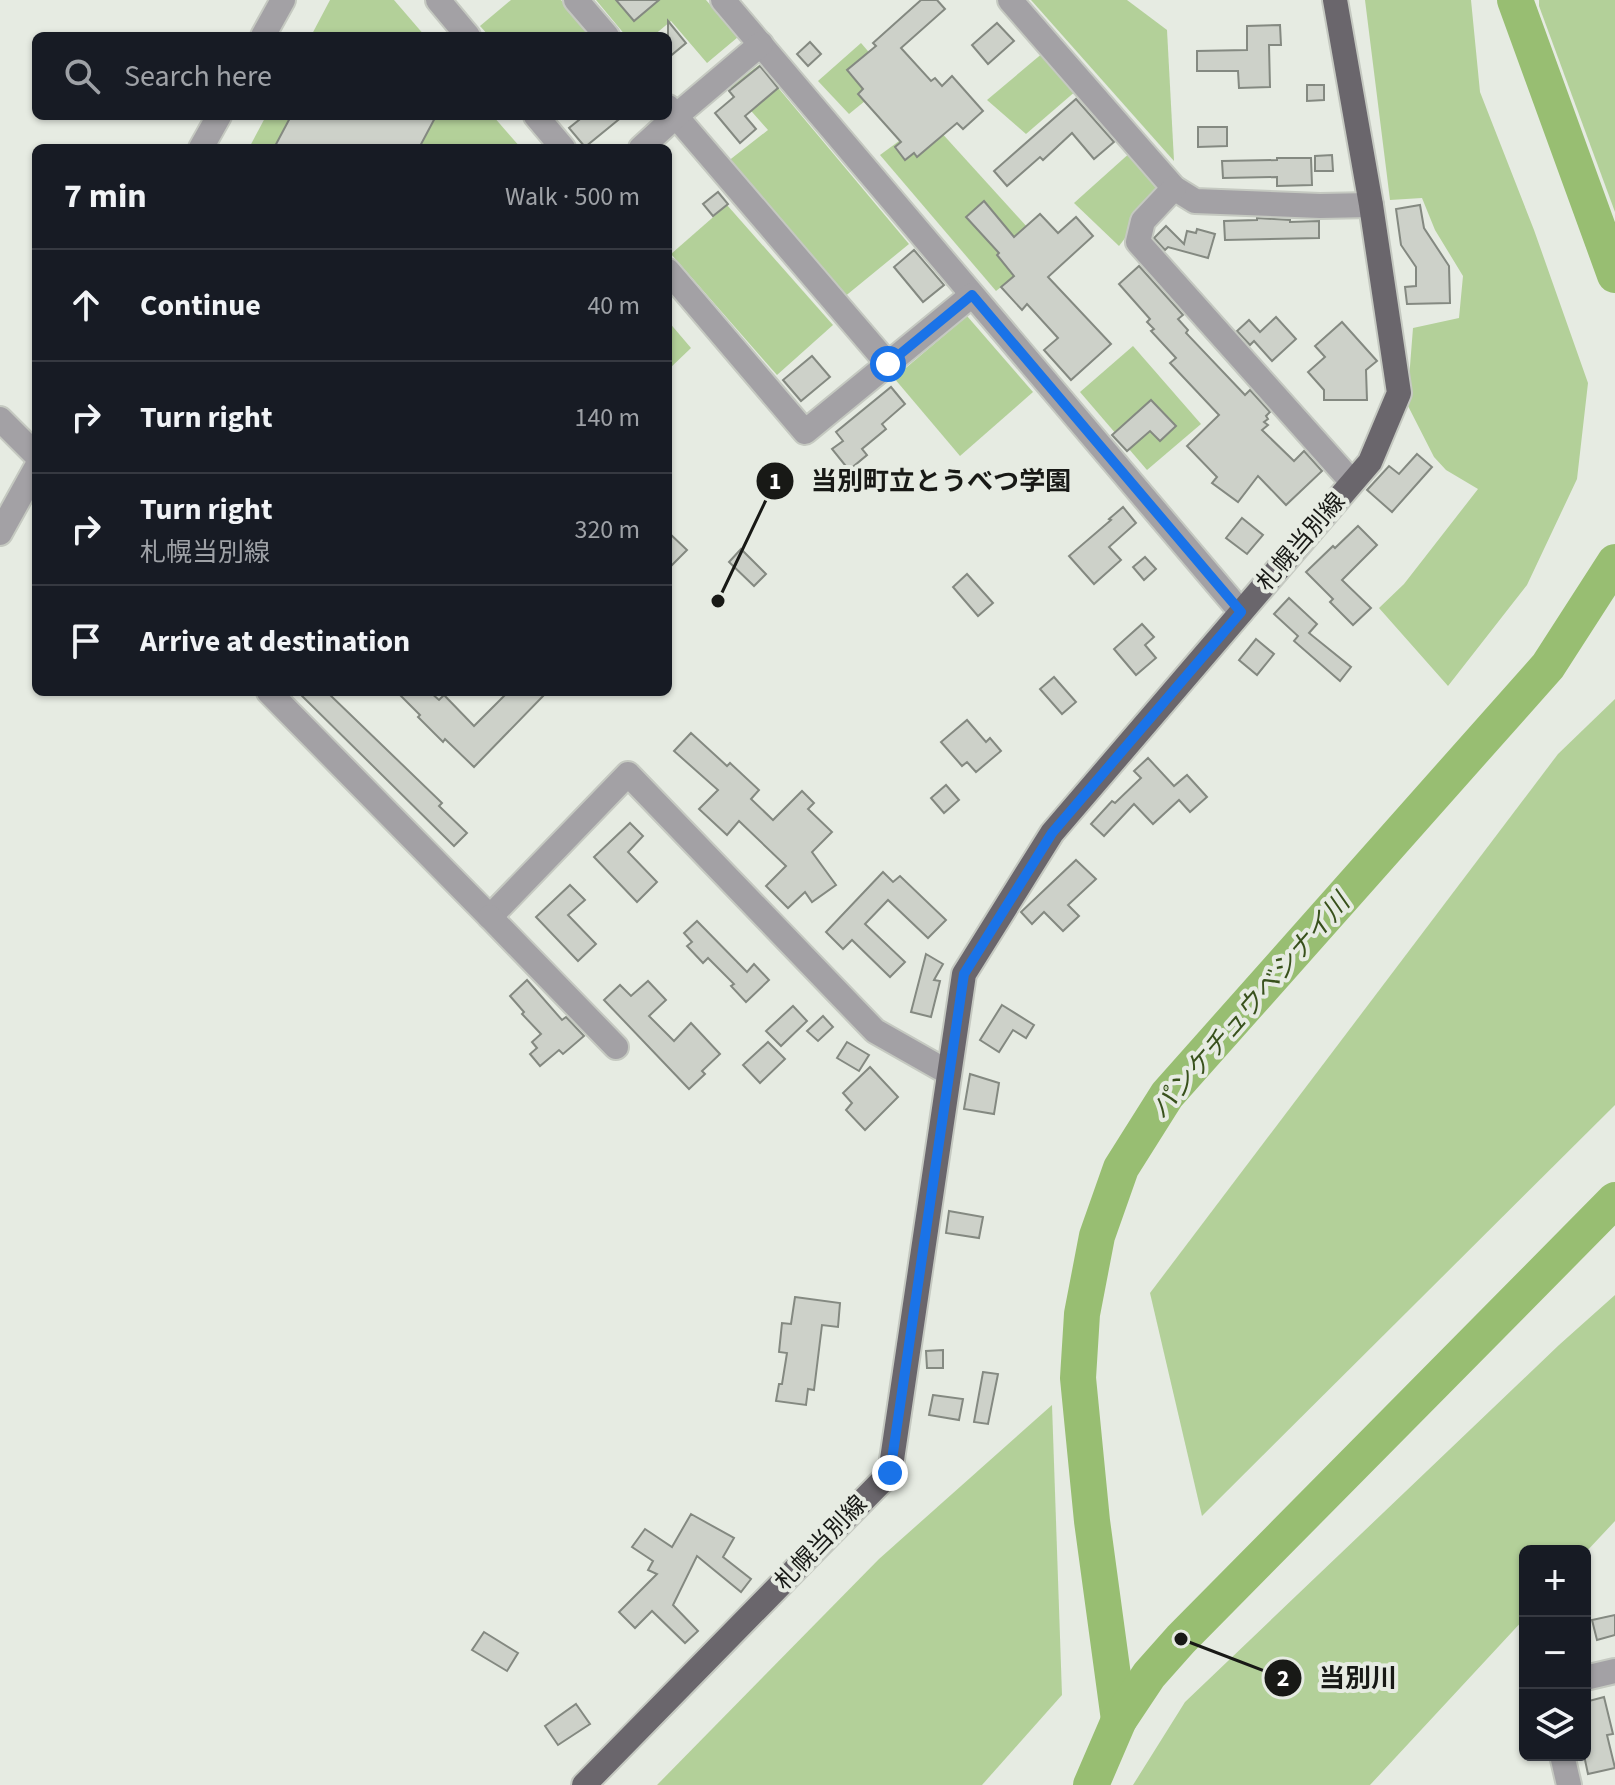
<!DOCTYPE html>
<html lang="en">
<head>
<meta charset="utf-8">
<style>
	:root { --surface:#171b24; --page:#20242c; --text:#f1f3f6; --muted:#9ea1a6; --line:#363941 }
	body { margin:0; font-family:"Source Sans 3","Noto Sans JP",sans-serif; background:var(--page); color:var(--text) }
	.controls { position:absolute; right:24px; bottom:24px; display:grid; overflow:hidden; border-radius:12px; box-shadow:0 2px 6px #0004 }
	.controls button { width:72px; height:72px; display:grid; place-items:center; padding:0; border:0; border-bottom:2px solid var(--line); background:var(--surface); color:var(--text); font:40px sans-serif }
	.stop { position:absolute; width:24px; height:24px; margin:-18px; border:6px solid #1a73e8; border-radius:50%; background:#fff }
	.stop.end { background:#1a73e8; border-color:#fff; box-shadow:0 2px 8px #0008 }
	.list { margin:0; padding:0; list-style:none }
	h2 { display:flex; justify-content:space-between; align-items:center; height:104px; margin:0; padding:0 32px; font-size:34px }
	h2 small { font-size:26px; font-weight:400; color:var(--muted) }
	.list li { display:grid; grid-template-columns:52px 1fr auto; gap:24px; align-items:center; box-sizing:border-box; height:112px; padding:0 32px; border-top:2px solid var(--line) }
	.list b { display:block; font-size:30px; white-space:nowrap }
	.list p { margin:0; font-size:26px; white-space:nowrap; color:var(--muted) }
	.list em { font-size:26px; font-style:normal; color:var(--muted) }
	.icon { flex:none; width:44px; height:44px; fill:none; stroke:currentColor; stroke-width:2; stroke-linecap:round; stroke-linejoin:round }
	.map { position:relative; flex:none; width:1615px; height:1785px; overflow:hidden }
	.search { position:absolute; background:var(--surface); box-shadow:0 2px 6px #0004; left:32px; top:32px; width:640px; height:88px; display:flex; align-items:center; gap:20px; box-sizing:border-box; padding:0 28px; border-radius:12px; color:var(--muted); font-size:30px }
	.panel { position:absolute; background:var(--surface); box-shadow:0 2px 6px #0004; left:32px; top:144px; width:640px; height:552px; border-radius:12px }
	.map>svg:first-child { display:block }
	.green { fill:#b3d099 }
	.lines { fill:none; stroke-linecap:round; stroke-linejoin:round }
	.river { stroke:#98be72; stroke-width:36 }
	.building { fill:#cdd1c9; stroke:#848981; stroke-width:2 }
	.minor-casing { stroke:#c5c9c1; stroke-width:28 }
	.major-casing { stroke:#c5c9c1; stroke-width:28 }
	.minor { stroke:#a3a1a5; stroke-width:24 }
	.major { stroke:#6a666c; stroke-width:24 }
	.route { stroke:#1a73e8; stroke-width:10 }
	.labels { text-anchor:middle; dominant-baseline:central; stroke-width:8; stroke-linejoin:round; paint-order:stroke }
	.street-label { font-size:24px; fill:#181916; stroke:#e6ebe2 }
	.water-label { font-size:26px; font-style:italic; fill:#38511c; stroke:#e6ebe2 }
	.leader { fill:none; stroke:#181916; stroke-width:3 }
	.callout-dot { fill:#181916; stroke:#e6ebe2; stroke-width:3 }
	.mark-label { font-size:24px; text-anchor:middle; font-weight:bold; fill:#fff }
	.callout-label { font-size:26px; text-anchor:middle; font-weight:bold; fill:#181916; stroke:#e6ebe2; stroke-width:8; stroke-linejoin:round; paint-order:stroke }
</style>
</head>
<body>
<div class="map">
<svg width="1615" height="1785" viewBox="0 0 1615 1785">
	<rect width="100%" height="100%" fill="#e6ebe2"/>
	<g class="green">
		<path d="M330,0h64l31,36h-114z"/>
		<path d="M511,0h50l31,36h-103l-9,-10z"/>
		<path d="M596,0h110l32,37 -31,26 -36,-42 -18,15h-27z"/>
		<path d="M1031,0h96l40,30 7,131z"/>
		<path d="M1365,0h106l9,92 54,138 54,153 -11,96 -50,106 -79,101 -69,-78 25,-24 74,-95 -32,-19 -12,-13 -27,-53 6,-76 46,-10 4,-42 -28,-46 -13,-32 -32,2z"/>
		<path d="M1539,0h76v212l-76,-206z"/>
		<path d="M861,43l31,36 -43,35 -31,-33z"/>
		<path d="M1044,52l33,38 -51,44 -39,-34z"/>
		<path d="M759,65l150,179 -66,54 -116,-136 41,-32 -38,-43z"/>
		<path d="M266,116h227l28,32h-272z"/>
		<path d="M929,119l119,131 -52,41 -116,-136z"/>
		<path d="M1132,151l32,36 -45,59 -45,-43z"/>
		<path d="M727,205l106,120 -56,50 -106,-121z"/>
		<path d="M967,316l66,76 -73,64 -66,-78z"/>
		<path d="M668,321l23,27 -23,22z"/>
		<path d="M1133,346l68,78 -54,46 -67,-78z"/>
		<path d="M1615,699v406l-413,411 -52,-223 408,-539z"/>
		<path d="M1615,1295v226l-30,32v-2h-60v67l-155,167h-237l52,-83 374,-357z"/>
		<path d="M1052,1405l10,290 -80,90h-325l222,-226z"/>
	</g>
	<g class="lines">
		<g class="river">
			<path d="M1515,0l100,275"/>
			<path d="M1119,1720l-27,-199 -14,-143 4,-64 15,-78 24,-68 46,-73 381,-429 67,-104"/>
			<path d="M1091,1785l28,-65 30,-45 32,-36 434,-439"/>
		</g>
	</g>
	<g class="building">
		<path d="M616,0h43l-25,21z"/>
		<path d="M921,0h16l8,9 -44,39 30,33 4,-3 7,8 10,-10 31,35 -20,18 -6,-6 -40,34 -3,-4 -9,7 -10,-13 6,-5 -43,-48 5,-5 -16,-19 29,-24 -3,-3z"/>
		<path d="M668,21l18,22 -18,15z"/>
		<path d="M997,23l17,18 -26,23 -16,-19z"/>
		<path d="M1280,25l1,20h-12l1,42 -31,1 -1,-17h-41v-20l50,-1v-24z"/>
		<path d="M810,42l11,12 -13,12 -11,-12z"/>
		<path d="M760,66l18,22 -33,28 11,13 -16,14 -25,-30 19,-16 -5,-6z"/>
		<path d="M1307,85h17v15l-17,1z"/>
		<path d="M1076,99l38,43 -20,17 -22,-26 -29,27 -3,-3 -33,29 -13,-15z"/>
		<path d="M291,116h145l-17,32h-145z"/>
		<path d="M584,116h39l-38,31 -16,-19z"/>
		<path d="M1198,127h29v19l-29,1z"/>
		<path d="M1332,155l1,16h-18v-15z"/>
		<path d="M1277,158h34l1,27 -35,1v-9l-54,1 -1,-17 55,-1z"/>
		<path d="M718,192l10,12 -15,12 -10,-12z"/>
		<path d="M984,201l30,36 26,-23 18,19 18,-16 17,19 -45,41 63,67 -40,36 -27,-30 14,-12 -31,-34 -5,6 -21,-23 13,-11 -17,-21 2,-2 -33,-36z"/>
		<path d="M1420,205l4,23 25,38 1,37 -43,1 -2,-17 11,-1v-19l-15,-22 -5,-36z"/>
		<path d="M1257,218l33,2v2l29,-1v17l-94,2 -1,-19 33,-1z"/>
		<path d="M1166,226l18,18 3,-13 9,2 1,-4 18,5 -7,24 -40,-11 -3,3 -11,-12z"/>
		<path d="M914,250l30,35 -21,17 -29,-35z"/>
		<path d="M1139,266l44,49 -5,4 10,11 -2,3 59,62 5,-5 20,22 -4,4 2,3 -4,3 4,3 -6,5 32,31 10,-10 18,20 -36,34 -28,-29 -20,26 -26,-19 5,-6 -30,-31 32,-31 -49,-52 6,-5 -25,-27 3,-2 -7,-7 3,-3 -31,-35z"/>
		<path d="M1276,317l20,22 -24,22 -18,-20 -4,4 -13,-14 12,-11 11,12z"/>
		<path d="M1342,322l35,39 -11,9 1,30h-43v-10l-16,-18 17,-15 -10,-11z"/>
		<path d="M812,356l18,21 -29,24 -18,-21z"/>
		<path d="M891,387l14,17 -23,20 4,5 -24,20 5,6 -18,15 -17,-21 11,-8 -7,-9z"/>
		<path d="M1151,400l25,26 -16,15 -10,-10 -23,20 -15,-16z"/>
		<path d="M1417,454l15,13 -40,45 -25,-22 22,-24 10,8z"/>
		<path d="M1123,507l13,16 -27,24 12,13 -27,24 -25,-28 42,-36 -2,-1z"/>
		<path d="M1242,518l21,17 -16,19 -21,-16z"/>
		<path d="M1358,526l19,19 -35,35 29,28 -18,17 -23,-23 3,-3 -27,-27 27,-26 2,2z"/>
		<path d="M668,532l19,18 -19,19z"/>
		<path d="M741,549l25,25 -12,12 -25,-24z"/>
		<path d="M1145,557l11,12 -12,11 -11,-13z"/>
		<path d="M967,574l26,29 -15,13 -25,-29z"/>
		<path d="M1289,598l28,26 -8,9 42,34 -11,14 -46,-40 4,-5 -24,-22z"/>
		<path d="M1142,624l12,13 -9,8 11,13 -20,17 -22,-26z"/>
		<path d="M1256,639l18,15 -17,21 -18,-15z"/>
		<path d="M1054,677l22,25 -14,12 -22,-25z"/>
		<path d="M298,692h29l115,111 -3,3 28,27 -13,13z"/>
		<path d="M397,692h33l9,8 5,-5 30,31 34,-34h39l-73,75 -29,-28 -2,3 -25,-25 2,-2z"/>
		<path d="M967,720l19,22 4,-4 11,13 -25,21 -9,-10 -5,4 -21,-24z"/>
		<path d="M691,733l36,33 3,-3 29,27 -8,9 22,21 29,-29 12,12 -6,6 24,23 -20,20 24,33 -24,17 -7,-10 -17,16 -22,-22 20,-20 -47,-45 -12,14 -28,-26 19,-19 -44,-39z"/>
		<path d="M1148,758l26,28 13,-11 20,22 -17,15 -11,-12 -26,24 -19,-20 -30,32 -13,-12 21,-23 3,2 26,-25 -7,-7z"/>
		<path d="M946,785l13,15 -15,13 -13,-15z"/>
		<path d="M630,823l13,13 -15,16 29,30 -20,20 -43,-45z"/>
		<path d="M1076,860l20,19 -28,26 11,11 -16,15 -19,-19 -12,12 -11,-12z"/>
		<path d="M883,872l10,10 7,-6 46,44 -18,18 -40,-38 -23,24 40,38 -15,15 -38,-37 -9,9 -17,-17z"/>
		<path d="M570,885l15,15 -17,15 28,29 -18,17 -42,-44z"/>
		<path d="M697,921l50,51 7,-8 15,16 -23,22 -15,-16 3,-2 -26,-26 -5,5 -16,-17 5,-4 -8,-9z"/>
		<path d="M926,954l17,10 -9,16 6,1 -9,36 -20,-5z"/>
		<path d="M527,980l35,40 4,-3 18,19 -21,18 -4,-4 -19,16 -10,-12 7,-6 -5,-6 9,-8 -19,-20 2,-2 -14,-16z"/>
		<path d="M648,981l18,19 -17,16 25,25 17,-18 29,31 -18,17 3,3 -16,15 -85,-89 16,-15 11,11z"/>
		<path d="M1002,1005l32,20 -8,13 -13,-8 -14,22 -19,-12z"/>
		<path d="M793,1006l14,15 -26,25 -15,-15z"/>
		<path d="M823,1016l10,11 -15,14 -11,-10z"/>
		<path d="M768,1042l17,17 -25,24 -17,-18z"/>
		<path d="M847,1042l22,13 -10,16 -22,-13z"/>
		<path d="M870,1067l28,30 -33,33 -19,-20 6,-7 -9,-10z"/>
		<path d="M970,1074l29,9 -5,31 -30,-5z"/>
		<path d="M949,1211l34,6 -4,21 -33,-5z"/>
		<path d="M795,1297l45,6 -2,24 -16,-2 -8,65 -6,-1 -2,16 -30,-4 3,-17h3l5,-31 -8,-1 3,-29 9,1z"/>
		<path d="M943,1350v18h-16l-1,-17z"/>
		<path d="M983,1372l15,2 -10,50 -14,-2z"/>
		<path d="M933,1395l30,4 -4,21 -30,-5z"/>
		<path d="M691,1514l43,24 -11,19 28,22 -10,13 -44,-36 -24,49 25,26 -13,12 -33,-32 -17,17 -16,-16 38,-38 -9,-4 5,-9 -21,-14 13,-18 27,18z"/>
		<path d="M1615,1615v20l-18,5 -5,-20z"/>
		<path d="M484,1632l34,21 -11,18 -35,-21z"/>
		<path d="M1604,1697l9,37 -6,1 8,33 -27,6 -3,-14v-58z"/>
		<path d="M576,1704l14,20 -32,21 -13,-19z"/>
	</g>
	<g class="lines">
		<defs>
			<g id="minor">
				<path d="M438,0l30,36"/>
				<path d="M576,0l31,36"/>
				<path d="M723,0l518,612"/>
				<path d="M1010,0l164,188 21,13 125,5 51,-1"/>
				<path d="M263,36l20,-36"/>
				<path d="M668,107l220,257"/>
				<path d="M536,116l27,32"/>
				<path d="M201,148l18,-32"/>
				<path d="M641,148l35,-32 85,-72"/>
				<path d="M1174,188l-31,33 -5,21 214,240"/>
				<path d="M668,271l137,161 167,-137"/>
				<path d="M0,419l36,36"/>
				<path d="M0,533l36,-65"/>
				<path d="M269,692l221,225 138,-143 247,257 74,42"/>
				<path d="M490,917l126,130"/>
				<path d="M1585,1678l30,-7"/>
				<path d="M1562,1755l7,30"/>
			</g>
			<path id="major" d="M584,1785l306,-312 74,-499 88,-141 318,-371 29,-69 -28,-188 -36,-205"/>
		</defs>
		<use href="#minor" class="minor-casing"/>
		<use href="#major" class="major-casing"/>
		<use href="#minor" class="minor"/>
		<use href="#major" class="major"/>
	</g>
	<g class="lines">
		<path class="route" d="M888,364l84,-69 269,317 -189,221 -88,141 -74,499"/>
	</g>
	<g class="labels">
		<g class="street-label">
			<text transform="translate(1301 542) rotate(-49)">札幌当別線</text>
			<text transform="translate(821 1543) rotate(-46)">札幌当別線</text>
		</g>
		<g class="water-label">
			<text transform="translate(1250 1006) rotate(-49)">パンケチュウベシナイ川</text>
		</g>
	</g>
	<path class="leader" d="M718 601L775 481M1181 1639L1283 1678"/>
	<g class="callout-dot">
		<circle cx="718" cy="601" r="8"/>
		<circle cx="1181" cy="1639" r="8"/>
		<circle cx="775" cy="481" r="20"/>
		<circle cx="1283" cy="1678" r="20"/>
	</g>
	<g class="mark-label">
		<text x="775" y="489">1</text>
		<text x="1283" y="1686">2</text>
	</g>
	<g class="callout-label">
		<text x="941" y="490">当別町立とうべつ学園</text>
		<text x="1358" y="1687">当別川</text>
	</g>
</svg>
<div class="controls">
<button>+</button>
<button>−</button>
<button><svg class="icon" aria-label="layers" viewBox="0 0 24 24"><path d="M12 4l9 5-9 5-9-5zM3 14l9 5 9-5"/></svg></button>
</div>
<div class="stop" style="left:888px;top:364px"></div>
<div class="stop end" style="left:890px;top:1473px"></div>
<div class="search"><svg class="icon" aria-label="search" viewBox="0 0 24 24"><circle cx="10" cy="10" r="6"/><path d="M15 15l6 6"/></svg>Search here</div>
<section class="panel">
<h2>7 min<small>Walk · 500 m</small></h2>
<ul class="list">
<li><svg class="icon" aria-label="ahead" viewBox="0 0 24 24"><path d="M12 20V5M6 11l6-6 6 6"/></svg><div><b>Continue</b></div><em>40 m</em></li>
<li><svg class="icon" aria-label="right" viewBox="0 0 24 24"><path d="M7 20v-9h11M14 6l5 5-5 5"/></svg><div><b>Turn right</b></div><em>140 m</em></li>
<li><svg class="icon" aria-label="right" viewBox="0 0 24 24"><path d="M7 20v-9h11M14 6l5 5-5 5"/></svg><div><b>Turn right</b><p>札幌当別線</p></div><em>320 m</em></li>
<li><svg class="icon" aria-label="arrive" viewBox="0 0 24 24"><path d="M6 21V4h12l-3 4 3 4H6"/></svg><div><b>Arrive at destination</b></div></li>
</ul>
</section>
</div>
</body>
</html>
